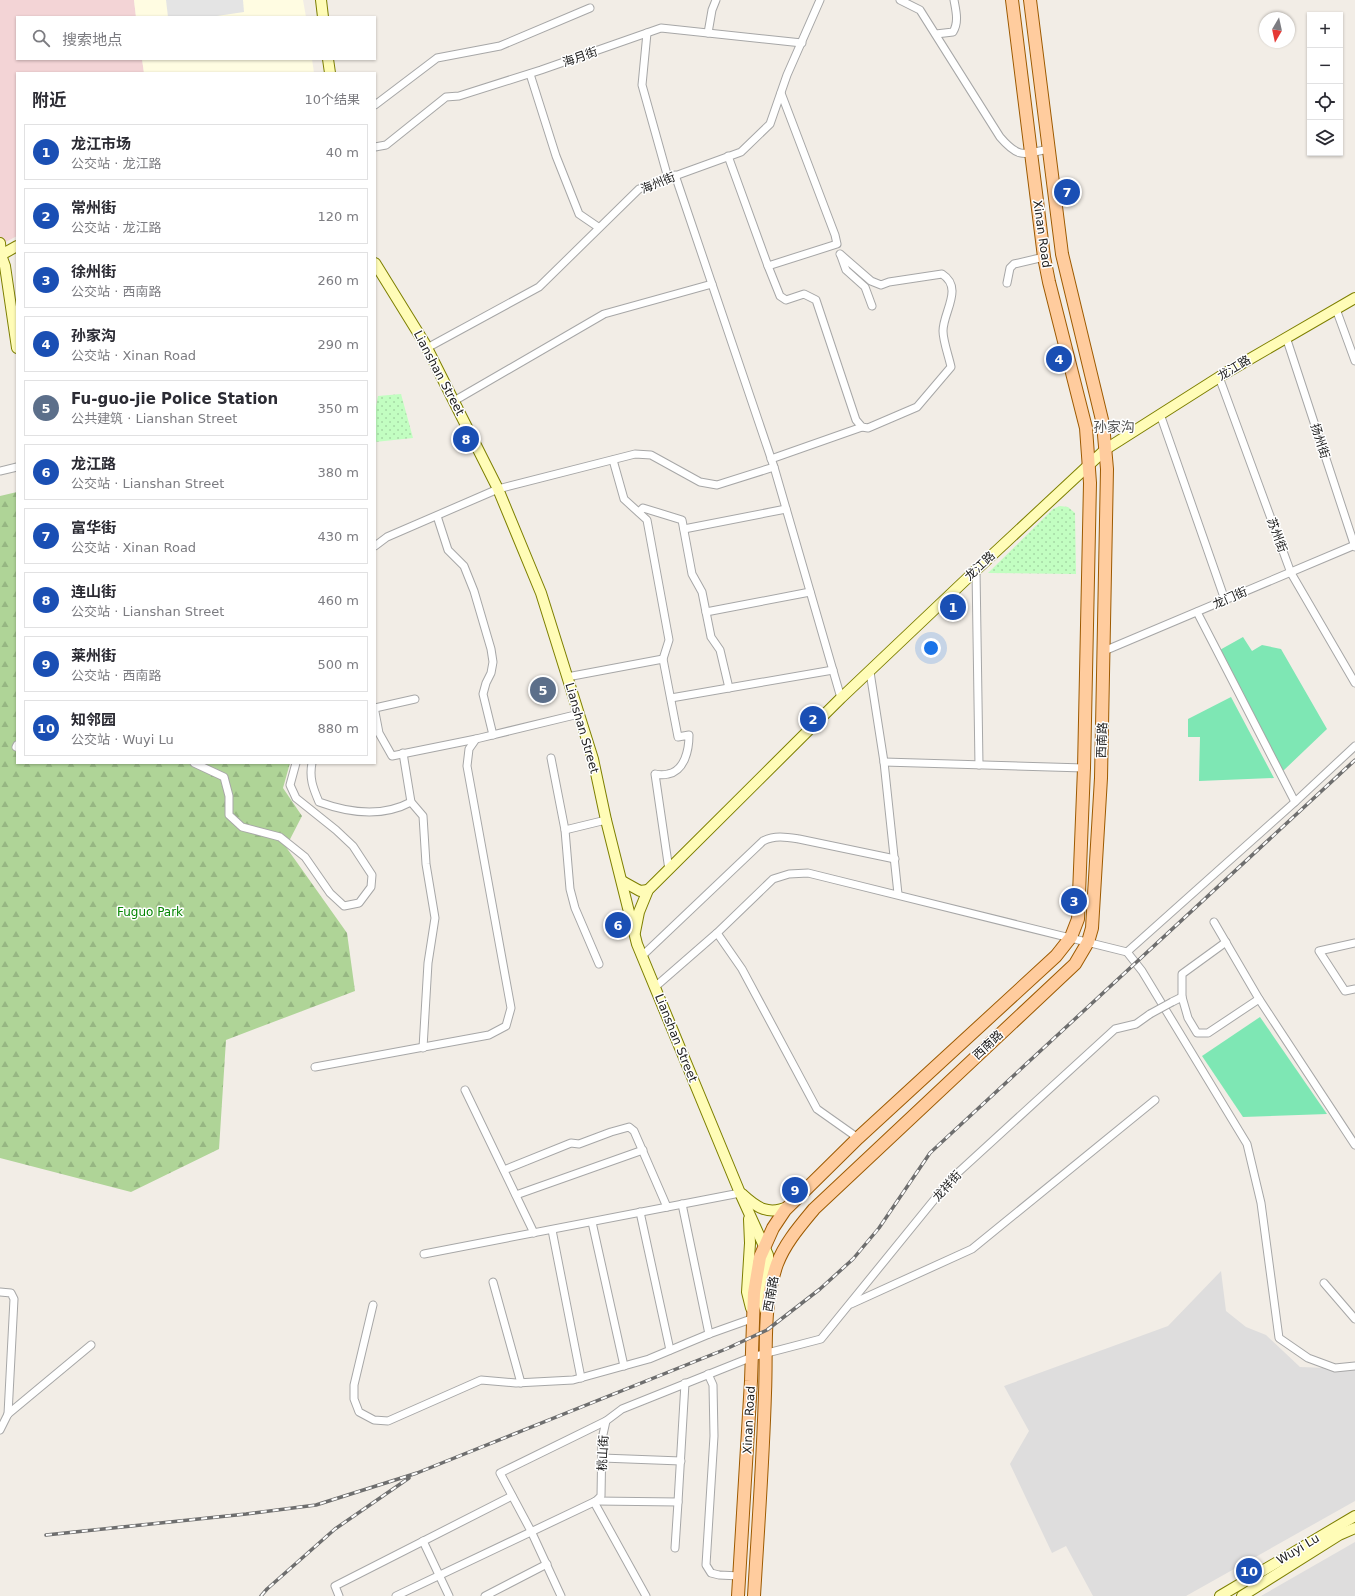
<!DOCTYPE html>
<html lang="zh">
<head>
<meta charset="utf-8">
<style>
	:root { --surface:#fff; --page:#f7f7f7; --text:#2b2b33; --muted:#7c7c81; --line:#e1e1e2; --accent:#7c3aed }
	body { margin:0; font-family:"DejaVu Sans","Noto Sans SC",sans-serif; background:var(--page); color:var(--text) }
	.controls { position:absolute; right:12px; top:12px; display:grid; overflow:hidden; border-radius:0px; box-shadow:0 1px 3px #0004 }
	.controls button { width:36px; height:36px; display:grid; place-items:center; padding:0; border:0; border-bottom:1px solid var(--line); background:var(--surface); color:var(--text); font:20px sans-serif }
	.compass { position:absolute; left:1259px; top:12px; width:36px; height:36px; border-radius:50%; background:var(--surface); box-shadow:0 1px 3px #0004; rotate:189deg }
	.you { position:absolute; left:931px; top:648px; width:14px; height:14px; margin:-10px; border:3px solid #fff; border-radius:50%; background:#1a73e8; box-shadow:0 0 0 6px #1a73e833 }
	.badge { display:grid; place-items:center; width:26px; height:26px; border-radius:50%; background:var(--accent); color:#fff; font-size:13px; font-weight:700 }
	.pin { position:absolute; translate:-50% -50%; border:2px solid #fff; box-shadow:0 1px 4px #0006 }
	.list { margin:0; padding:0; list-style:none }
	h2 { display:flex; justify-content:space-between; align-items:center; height:52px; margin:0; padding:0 16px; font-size:17px }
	h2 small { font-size:13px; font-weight:400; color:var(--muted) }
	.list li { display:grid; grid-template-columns:26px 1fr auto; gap:12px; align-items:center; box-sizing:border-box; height:56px; margin:0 8px 8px; padding:0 8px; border:1px solid var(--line); border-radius:0px }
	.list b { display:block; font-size:15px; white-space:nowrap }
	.list p { margin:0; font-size:13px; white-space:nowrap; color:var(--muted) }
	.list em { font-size:13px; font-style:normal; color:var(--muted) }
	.icon { flex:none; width:22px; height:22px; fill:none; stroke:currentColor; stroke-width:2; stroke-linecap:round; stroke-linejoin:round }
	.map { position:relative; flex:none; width:1355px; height:1596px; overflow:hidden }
	.search { position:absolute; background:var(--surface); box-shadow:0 1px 3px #0004; left:16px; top:16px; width:360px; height:44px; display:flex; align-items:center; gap:10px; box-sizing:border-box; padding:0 14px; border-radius:0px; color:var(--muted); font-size:15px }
	.panel { position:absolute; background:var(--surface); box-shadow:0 1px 3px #0004; left:16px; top:72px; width:360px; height:692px; border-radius:0px }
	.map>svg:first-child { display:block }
	.residential { fill:#dedddd }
	.commercial { fill:#f3d4d6 }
	.education { fill:#fffce2 }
	.forest { fill:url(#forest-firs) }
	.park { fill:url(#park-dots) }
	.pitch { fill:#7ee7b4 }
	.parking { fill:#e4e4e4 }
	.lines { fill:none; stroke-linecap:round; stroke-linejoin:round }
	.street-casing { stroke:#a7a7a7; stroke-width:9 }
	.secondary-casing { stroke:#7d7f00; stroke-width:12 }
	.primary-casing { stroke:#9d5a00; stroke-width:14 }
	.street { stroke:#fff; stroke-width:7 }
	.secondary { stroke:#fffcb7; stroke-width:10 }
	.primary { stroke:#ffcc9e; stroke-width:12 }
	.rail-casing { stroke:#6e6e6e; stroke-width:3.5 }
	.rail { stroke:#fff; stroke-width:2; stroke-dasharray:6; stroke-linecap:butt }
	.street-bridge-casing { stroke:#a7a7a7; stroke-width:9; stroke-linecap:butt }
	.street-bridge { stroke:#fff; stroke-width:7 }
	.labels { text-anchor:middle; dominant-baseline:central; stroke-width:3; stroke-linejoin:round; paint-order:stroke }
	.street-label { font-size:12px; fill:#202020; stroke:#fff }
	.park-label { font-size:12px; fill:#058503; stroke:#fff }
	.quarter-label { font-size:14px; fill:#535353; stroke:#fff }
</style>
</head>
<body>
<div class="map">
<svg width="1355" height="1596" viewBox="0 0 1355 1596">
	<defs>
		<pattern id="forest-firs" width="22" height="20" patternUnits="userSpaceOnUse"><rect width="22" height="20" fill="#afd497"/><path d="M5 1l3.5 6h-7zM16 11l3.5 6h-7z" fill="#96b682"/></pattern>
		<pattern id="park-dots" width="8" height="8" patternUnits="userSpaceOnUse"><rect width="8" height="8" fill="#c2fec1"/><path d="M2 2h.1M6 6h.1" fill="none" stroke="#a6d9a6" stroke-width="1.8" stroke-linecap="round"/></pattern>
	</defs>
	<rect width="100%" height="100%" fill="#f2ede6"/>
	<g class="residential">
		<path d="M1221,1271l5,40 20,16 20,8 34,32 55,2v132l-169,95h-93l-27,-50 -14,7 -42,-89 19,-33 -25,-45 164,-60z"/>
		<path d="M1355,1542v54h-94z"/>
	</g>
	<path class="commercial" d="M0,0h134l2,17h-119v42h125l2,14h-127v163l-17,9z"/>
	<g class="education">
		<path d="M134,0h169l3,17h-170z"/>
		<path d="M142,59h170l2,14h-170z"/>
	</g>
	<path class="forest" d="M17,492v271h273l-7,25 19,28 -16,31 61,86 8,58 -129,49 -7,109 -88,43 -131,-34v-662z"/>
	<g class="park">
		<path d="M401,394l12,44 -38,4v-30l3,-16z"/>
		<path d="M1060,506l8,1 7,6 1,61 -88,-1 65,-64z"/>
	</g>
	<g class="pitch">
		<path d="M1243,637l9,14 10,-6 19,4 46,80 -44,42 -65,-120z"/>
		<path d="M1231,697l43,81 -75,3 1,-44h-12v-18z"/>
		<path d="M1260,1017l67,97 -84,3 -41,-61z"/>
	</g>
	<path class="parking" d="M166,0h77l1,12 -34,5h-42z"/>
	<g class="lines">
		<defs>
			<g id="street">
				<path d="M900,0l20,10 80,127c18,21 23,18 48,12"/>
				<path d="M647,33l-5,52 26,93"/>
				<path d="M708,33l4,-23 4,-10"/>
				<path d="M936,34l17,-2c6,-10 3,-21 1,-32"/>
				<path d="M530,74l26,82 23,58 19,13"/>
				<path d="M375,105l62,-47 63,-12 90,-38"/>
				<path d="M375,147l11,-2 60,-48 13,-1 82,-26 120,-42 141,15"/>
				<path d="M728,156l40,110 69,-22 -2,-9 -54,-142"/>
				<path d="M675,175l99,292 67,231"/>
				<path d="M841,256l5,14 19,17 7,19"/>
				<path d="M768,266l12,30 6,4 18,-6 12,6 40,120 6,7 6,1 49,-21 34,-40c-2,-10 -8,-26 -8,-36 0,-19 21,-43 -1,-57l-53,8 -8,3 -10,-4 -31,-27"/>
				<path d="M1007,283l3,-15 4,-4 30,-7"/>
				<path d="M1336,309l19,52"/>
				<path d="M1286,337l69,210"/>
				<path d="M427,348l112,-61 100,-98 102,-37 29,-28 17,-49 33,-75"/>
				<path d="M1219,377l72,196 64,110"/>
				<path d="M454,401l150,-87 108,-30"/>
				<path d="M1160,414l65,186"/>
				<path d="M771,459l91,-32"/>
				<path d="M613,460l11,39 23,21 22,120 -6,19 15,78 11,-2c0,14 -4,36 -21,39 -4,1 -9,1 -13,0l14,96"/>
				<path d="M0,471l17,-4"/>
				<path d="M639,512l4,-4 39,12 10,54 10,18 9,45 9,13 9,38"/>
				<path d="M437,516l11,34 16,16 10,25 17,58 2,13 -2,11 -5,10 -3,11 10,41"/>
				<path d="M684,529l102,-20"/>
				<path d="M375,546l12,-9 111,-48 137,-35 16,1 49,27 17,3 57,-18"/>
				<path d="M976,570l3,195"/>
				<path d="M706,612l104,-20"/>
				<path d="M1197,612l98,190"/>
				<path d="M1104,651l251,-106"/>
				<path d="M870,672l14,90 14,132"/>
				<path d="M567,677l96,-18"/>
				<path d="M671,698l162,-28"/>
				<path d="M375,708l40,-9"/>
				<path d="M375,712l4,21 13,23 84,-17"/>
				<path d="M16,747l1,-2"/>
				<path d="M403,753l8,49 12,14 3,48 9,54 -7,45 -5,85"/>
				<path d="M551,758l14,72 5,59 5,19 24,56"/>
				<path d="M884,762l200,6"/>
				<path d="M194,763l30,14 5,19v19l13,12 38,10 25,20 25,36 14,13 15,-3 12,-16 1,-12 -19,-29 -17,-16 -40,-32 -6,-13 6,-22"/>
				<path d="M312,763c-3,15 1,25 7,39 30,11 64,15 92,0"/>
				<path d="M565,830l41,-10"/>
				<path d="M1214,922l45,77 96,146"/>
				<path d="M717,933l25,36 75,140 41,29"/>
				<path d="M1355,943l-36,8 26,40 10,-2"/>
				<path d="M1127,952l168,-150 60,-56"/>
				<path d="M642,956l121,-115c12,-6 23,-4 36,-2l96,20"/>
				<path d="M655,987l62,-54 56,-54 16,-5 19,-1 319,79 15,19 105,173 14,59 18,135 29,20 27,10 20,-2"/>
				<path d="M1182,997v-23l44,-32"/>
				<path d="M1172,1002l10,-5 6,21 9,15h11l51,-34"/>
				<path d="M315,1067l174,-32 17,-9 5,-18 -44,-242 2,-17 7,-10 103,-25"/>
				<path d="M465,1090l69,143"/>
				<path d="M504,1170l67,-27 8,1 32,-12 18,-5 5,4 33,76"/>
				<path d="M516,1195l127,-45"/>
				<path d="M682,1204l27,130"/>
				<path d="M640,1212l30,138"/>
				<path d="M592,1222l32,144"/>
				<path d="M552,1230l29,148"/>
				<path d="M424,1254l316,-61"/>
				<path d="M493,1282l28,101"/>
				<path d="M1324,1283l31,36"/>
				<path d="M0,1292l11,1 3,6 -6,115"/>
				<path d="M851,1304l121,-55 183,-149"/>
				<path d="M373,1305l-19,80v14l5,13 15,8 14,1 93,-41 35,3 57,-3 76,-21 60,-25 45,-16"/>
				<path d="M708,1374l5,11 1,51 -8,129 5,8 8,2 21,1"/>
				<path d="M0,1430l8,-16 83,-69"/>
				<path d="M602,1458l79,3"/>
				<path d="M596,1501l82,1 7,-119"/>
				<path d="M594,1502l52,94"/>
				<path d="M423,1541l26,55"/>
				<path d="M675,1548l3,-46"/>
				<path d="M339,1596l-4,-10 177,-90"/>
				<path d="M396,1596l200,-95 5,-5 1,-57 4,-18 16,-12 130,-52 69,-18 130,-160 164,-150 21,-5 14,-10"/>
				<path d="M485,1596l62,-32"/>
				<path d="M561,1596l-30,-65 -31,-58 106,-52"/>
			</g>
			<g id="secondary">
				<path d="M321,0l2,17"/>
				<path d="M328,59l2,14"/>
				<path d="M0,243l1,12 4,11 12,82"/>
				<path d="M1,255l16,-9"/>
				<path d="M375,263l50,81 73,145 43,104 52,166 13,61 31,124 103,249 28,62c1,19 -11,41 -1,59"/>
				<path d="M622,881l18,10 8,-1"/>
				<path d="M635,932l4,-20 9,-22 193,-192 135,-128 130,-121 118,-75 131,-76"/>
				<path d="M742,1194c15,14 27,22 47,12"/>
				<path d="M749,1219l1,24 -3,49 4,16"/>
				<path d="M1220,1596l135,-80"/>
				<path d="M1242,1596l97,-61 16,-7"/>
			</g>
			<g id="primary">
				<path d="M738,1596l13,-215 3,-88 6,-36 13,-29 12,-18 73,-72 198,-182 15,-19 7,-18 6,-151 6,-285 -4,-55 -37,-146 -5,-25 -32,-257"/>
				<path d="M754,1596c4,-67 9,-135 11,-203 2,-42 -3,-87 12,-129 8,-21 23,-38 37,-55l261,-245 13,-22 4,-14 9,-150 6,-309 -4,-45 -41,-170 -32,-254"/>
			</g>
		</defs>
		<use href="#street" class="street-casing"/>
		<use href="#secondary" class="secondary-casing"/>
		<use href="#primary" class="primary-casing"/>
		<use href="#street" class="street"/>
		<use href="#secondary" class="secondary"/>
		<use href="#primary" class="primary"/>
		<defs>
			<g id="rail">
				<path d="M46,1535l200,-21 70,-9 101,-32 309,-124 41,-19 53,-41 33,-30 26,-31 51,-75 425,-393"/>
				<path d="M261,1596l6,-7 68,-60 74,-51"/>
			</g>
		</defs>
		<use href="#rail" class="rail-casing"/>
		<use href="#rail" class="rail"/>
		<defs>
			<path id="street-bridge" d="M1150,1014l22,-12"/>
		</defs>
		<use href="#street-bridge" class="street-bridge-casing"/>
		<use href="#street-bridge" class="street-bridge"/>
	</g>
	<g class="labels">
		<g class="street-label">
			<text transform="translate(580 57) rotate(-19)">海月街</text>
			<text transform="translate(658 183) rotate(-22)">海州街</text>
			<text transform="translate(1042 234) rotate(82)">Xinan Road</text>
			<text transform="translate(1234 368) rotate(-31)">龙江路</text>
			<text transform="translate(439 373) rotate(62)">Lianshan Street</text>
			<text transform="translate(1320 441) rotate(72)">扬州街</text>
			<text transform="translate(1277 535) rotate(70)">苏州街</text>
			<text transform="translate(980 566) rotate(-43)">龙江路</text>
			<text transform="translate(1230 598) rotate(-23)">龙门街</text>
			<text transform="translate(582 728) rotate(74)">Lianshan Street</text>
			<text transform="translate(1102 740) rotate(-88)">西南路</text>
			<text transform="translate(676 1038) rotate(68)">Lianshan Street</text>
			<text transform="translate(988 1045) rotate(-43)">西南路</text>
			<text transform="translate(947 1186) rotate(-48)">龙祥街</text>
			<text transform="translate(771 1294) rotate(-80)">西南路</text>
			<text transform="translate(749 1420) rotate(-87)">Xinan Road</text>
			<text transform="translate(603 1453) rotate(-87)">桃山街</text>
			<text transform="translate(1298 1549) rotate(-31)">Wuyi Lu</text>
		</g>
		<g class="park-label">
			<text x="150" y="912">Fuguo Park</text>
		</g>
		<g class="quarter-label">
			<text x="1114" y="427">孙家沟</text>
		</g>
	</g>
</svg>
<div class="controls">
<button>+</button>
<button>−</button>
<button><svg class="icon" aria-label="locate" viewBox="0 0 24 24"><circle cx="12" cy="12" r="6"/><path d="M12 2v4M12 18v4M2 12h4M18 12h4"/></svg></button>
<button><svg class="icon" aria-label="layers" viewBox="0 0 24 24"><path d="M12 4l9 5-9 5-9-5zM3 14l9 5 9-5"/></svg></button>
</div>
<svg class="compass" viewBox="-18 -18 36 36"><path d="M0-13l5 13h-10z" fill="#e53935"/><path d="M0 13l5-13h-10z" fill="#7c7c81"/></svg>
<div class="you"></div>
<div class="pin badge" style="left:953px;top:607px;background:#1a4fb4">1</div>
<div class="pin badge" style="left:813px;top:719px;background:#1a4fb4">2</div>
<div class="pin badge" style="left:1074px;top:901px;background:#1a4fb4">3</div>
<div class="pin badge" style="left:1059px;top:359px;background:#1a4fb4">4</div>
<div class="pin badge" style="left:543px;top:690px;background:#5c6f8a">5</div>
<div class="pin badge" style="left:618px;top:925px;background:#1a4fb4">6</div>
<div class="pin badge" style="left:1067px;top:192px;background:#1a4fb4">7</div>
<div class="pin badge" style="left:466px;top:439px;background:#1a4fb4">8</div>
<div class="pin badge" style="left:795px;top:1190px;background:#1a4fb4">9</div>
<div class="pin badge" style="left:1249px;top:1571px;background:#1a4fb4">10</div>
<div class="search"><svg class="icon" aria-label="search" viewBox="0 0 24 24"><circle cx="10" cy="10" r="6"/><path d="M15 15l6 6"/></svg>搜索地点</div>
<section class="panel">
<h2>附近<small>10个结果</small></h2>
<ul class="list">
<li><span class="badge" style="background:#1a4fb4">1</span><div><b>龙江市场</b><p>公交站 · 龙江路</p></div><em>40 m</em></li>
<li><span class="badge" style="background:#1a4fb4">2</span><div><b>常州街</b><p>公交站 · 龙江路</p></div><em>120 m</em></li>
<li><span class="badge" style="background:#1a4fb4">3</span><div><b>徐州街</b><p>公交站 · 西南路</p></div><em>260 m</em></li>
<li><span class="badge" style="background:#1a4fb4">4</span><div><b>孙家沟</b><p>公交站 · Xinan Road</p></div><em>290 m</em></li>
<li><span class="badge" style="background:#5c6f8a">5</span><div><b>Fu-guo-jie Police Station</b><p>公共建筑 · Lianshan Street</p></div><em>350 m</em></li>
<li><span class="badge" style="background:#1a4fb4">6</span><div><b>龙江路</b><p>公交站 · Lianshan Street</p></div><em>380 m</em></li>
<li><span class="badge" style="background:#1a4fb4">7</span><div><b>富华街</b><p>公交站 · Xinan Road</p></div><em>430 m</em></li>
<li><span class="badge" style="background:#1a4fb4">8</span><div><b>连山街</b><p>公交站 · Lianshan Street</p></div><em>460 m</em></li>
<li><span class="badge" style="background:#1a4fb4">9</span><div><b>莱州街</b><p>公交站 · 西南路</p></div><em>500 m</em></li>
<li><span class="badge" style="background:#1a4fb4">10</span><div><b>知邻园</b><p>公交站 · Wuyi Lu</p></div><em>880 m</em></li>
</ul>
</section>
</div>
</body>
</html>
